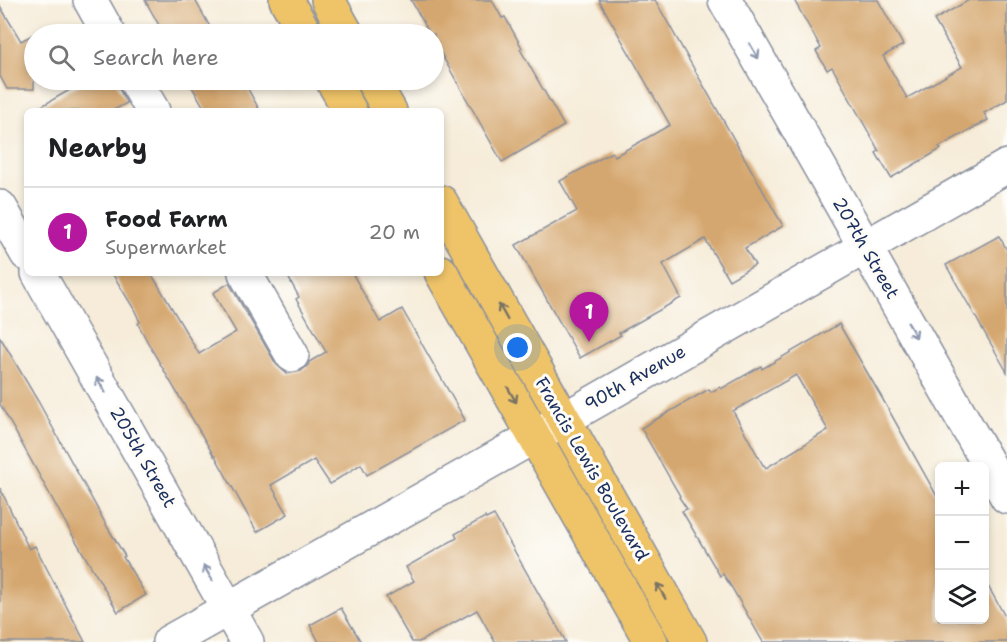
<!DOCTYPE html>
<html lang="en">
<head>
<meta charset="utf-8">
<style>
	:root { --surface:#fff; --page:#f2f2f2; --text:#202124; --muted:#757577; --line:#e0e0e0; --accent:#b5179e }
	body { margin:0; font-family:"Shantell Sans",sans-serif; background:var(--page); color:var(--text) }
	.controls { position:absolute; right:18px; bottom:18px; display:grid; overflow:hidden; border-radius:9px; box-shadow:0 3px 9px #0003 }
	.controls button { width:54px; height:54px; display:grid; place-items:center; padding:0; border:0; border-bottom:2px solid var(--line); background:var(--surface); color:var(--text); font:30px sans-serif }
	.you { position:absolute; left:518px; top:348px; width:21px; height:21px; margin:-15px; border:4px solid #fff; border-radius:50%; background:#1a73e8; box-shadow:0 0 0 9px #1a73e833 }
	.badge { display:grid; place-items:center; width:39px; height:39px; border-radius:50%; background:var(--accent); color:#fff; font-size:20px; font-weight:700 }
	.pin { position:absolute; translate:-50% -50px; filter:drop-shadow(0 2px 3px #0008) }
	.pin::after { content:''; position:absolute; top:32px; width:21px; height:18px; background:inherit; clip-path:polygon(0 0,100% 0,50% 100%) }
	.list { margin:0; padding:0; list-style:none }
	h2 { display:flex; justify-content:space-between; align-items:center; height:78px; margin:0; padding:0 24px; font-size:26px }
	h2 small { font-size:20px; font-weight:400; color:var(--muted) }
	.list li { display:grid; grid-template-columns:39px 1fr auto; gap:18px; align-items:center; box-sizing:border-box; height:90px; padding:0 24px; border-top:2px solid var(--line) }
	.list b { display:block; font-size:22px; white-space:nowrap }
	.list p { margin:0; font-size:20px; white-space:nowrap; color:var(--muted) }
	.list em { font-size:20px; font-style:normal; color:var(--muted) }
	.icon { flex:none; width:33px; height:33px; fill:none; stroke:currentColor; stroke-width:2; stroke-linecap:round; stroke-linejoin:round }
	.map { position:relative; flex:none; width:1007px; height:642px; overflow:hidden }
	.search { position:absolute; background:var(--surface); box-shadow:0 3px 9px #0003; left:24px; top:24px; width:420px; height:66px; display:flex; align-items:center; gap:15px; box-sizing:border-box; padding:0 21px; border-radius:33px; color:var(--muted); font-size:22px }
	.panel { position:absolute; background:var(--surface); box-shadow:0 3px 9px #0003; left:24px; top:108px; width:420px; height:168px; border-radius:9px }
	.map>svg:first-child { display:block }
	.building { fill:#d5a76f; fill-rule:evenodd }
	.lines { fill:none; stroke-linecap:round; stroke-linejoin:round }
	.minor-casing { stroke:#888e9c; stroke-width:36 }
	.major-casing { stroke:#888e9c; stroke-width:36 }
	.minor { stroke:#fff; stroke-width:33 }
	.major { stroke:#efc469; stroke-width:33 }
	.oneway { stroke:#8d97ae }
	.oneway2 { stroke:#7a7263 }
	.labels { text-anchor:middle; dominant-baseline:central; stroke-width:6; stroke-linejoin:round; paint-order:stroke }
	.street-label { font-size:18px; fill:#1b2f5e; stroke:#fdfcf7 }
</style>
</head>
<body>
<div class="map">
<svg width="1007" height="642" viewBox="0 0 1007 642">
	<rect width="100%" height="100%" fill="#fdfcf7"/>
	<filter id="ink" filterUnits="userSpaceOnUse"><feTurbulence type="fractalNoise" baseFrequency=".0167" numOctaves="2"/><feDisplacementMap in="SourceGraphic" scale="12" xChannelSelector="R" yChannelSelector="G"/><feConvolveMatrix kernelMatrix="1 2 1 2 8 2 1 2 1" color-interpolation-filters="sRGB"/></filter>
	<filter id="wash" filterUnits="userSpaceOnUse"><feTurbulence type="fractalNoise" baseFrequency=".008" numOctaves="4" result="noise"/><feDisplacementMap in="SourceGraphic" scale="24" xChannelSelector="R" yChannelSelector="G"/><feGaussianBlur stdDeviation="1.35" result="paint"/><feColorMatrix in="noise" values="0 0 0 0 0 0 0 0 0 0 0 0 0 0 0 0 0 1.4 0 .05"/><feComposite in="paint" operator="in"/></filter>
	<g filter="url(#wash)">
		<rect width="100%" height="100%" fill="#f6ecd9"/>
		<g id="blocks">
			<g class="building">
				<path d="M145,0h50l19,34h-50z"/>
				<path d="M411,0h81l10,18 3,-1 17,31 -2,1 44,77 -62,36 -68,-121v-7h-4z"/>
				<path d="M599,0h56l128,226 -38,22 10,17 -26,15 -24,-41 -42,25 18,34 -62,35 2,2 -41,23 -64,-113 61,-34 -17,-30 52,-29 3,4 55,-31z"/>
				<path d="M794,0h84l25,45 -20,11 24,42 55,-31 -28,-47 35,-20h38v100l-23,13 4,7 -49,27 2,2 -50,29 -15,-25 3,-2 -47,-84 -5,3 -11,-19 5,-3z"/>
				<path d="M0,6l21,35 13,-7v55h-27l-7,-13z"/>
				<path d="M87,80h29l3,9 8,14 -15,8h-79z"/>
				<path d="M188,80h55l17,31h-54z"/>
				<path d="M999,236l8,14v122l-61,-107z"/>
				<path d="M112,273h39l48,81 37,-22 -23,-39 16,-10 47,81 11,10 14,-3 7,-6 1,-3 17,-10 -30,-53 3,-2 -13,-24h66l28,49 22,-13 63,111 -98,55 -6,-11 -31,20 -16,-24 -43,25 17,29 -31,18 -42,-76h-1l-62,-106 -14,-26 2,-2 -6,-13z"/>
				<path d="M839,324l43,74 57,102v120h45v-41l23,41v22h-244l-31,-54 -9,-14 -3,2 -38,-65 5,-2 -8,-12 1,-1 -39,-68 68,-39 2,3 9,-5 1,2 40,-23 1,3zM796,375l32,55 -62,38 -2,-3h-1l-30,-54z"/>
				<path d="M0,337l38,64 70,127 17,28 -2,1 23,38 -28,17 -48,-81 -70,-127z"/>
				<path d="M0,488l29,61 6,-3 50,96h-85z"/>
				<path d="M494,515l72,127h-71l-18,-32 -58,32h-7l-26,-45 28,-16 -8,-14 51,-29 -2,-4 30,-17 1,2z"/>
				<path d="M341,608l20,34h-42l-9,-17z"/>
			</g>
		</g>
	</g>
	<g filter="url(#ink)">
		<use href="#blocks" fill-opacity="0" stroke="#888e9c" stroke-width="1.5"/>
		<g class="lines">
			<defs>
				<g id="minor">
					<path d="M90,0l19,34"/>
					<path d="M725,0l282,497"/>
					<path d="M135,80l18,31"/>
					<path d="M0,207l27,47"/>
					<path d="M38,273l209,369"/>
					<path d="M245,273l47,82"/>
					<path d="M169,642l336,-189 502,-287"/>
				</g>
				<g id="major">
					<path d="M286,0l20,34"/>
					<path d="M328,0l19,34"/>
					<path d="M332,80l18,31"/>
					<path d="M372,80l18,31"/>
					<path d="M441,202l249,440"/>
					<path d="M441,272l210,370"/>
				</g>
			</defs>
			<use href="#minor" class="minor-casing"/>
			<use href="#major" class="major-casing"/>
			<use href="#minor" class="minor"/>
			<use href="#major" class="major"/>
		</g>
		<defs><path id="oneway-shaft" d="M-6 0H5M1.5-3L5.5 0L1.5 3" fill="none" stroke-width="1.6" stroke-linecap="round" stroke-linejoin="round" transform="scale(1.5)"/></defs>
		<g class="oneway">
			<use href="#oneway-shaft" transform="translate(754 51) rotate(60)"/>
			<use href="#oneway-shaft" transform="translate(912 330) rotate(60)"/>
			<use href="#oneway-shaft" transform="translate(101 385) rotate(-120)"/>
			<use href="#oneway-shaft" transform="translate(208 573) rotate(-120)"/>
		</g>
		<g class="oneway2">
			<use href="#oneway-shaft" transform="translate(503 312) rotate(-119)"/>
			<use href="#oneway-shaft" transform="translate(512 395) rotate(60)"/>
			<use href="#oneway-shaft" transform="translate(661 591) rotate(-120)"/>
		</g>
	</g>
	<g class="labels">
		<g class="street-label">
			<text transform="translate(866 248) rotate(60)">207th Street</text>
			<text transform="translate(635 378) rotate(-30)">90th Avenue</text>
			<text transform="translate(143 457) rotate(60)">205th Street</text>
			<text transform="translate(592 469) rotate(60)">Francis Lewis Boulevard</text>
		</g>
	</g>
</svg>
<div class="controls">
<button>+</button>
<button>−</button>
<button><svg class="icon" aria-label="layers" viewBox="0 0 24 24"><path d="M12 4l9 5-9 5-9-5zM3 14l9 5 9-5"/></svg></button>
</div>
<div class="you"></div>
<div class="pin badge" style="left:589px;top:342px">1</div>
<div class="search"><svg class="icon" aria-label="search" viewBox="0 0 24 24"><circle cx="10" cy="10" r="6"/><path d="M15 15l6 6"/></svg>Search here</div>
<section class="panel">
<h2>Nearby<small></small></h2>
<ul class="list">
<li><span class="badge">1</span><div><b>Food Farm</b><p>Supermarket</p></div><em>20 m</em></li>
</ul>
</section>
</div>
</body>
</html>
